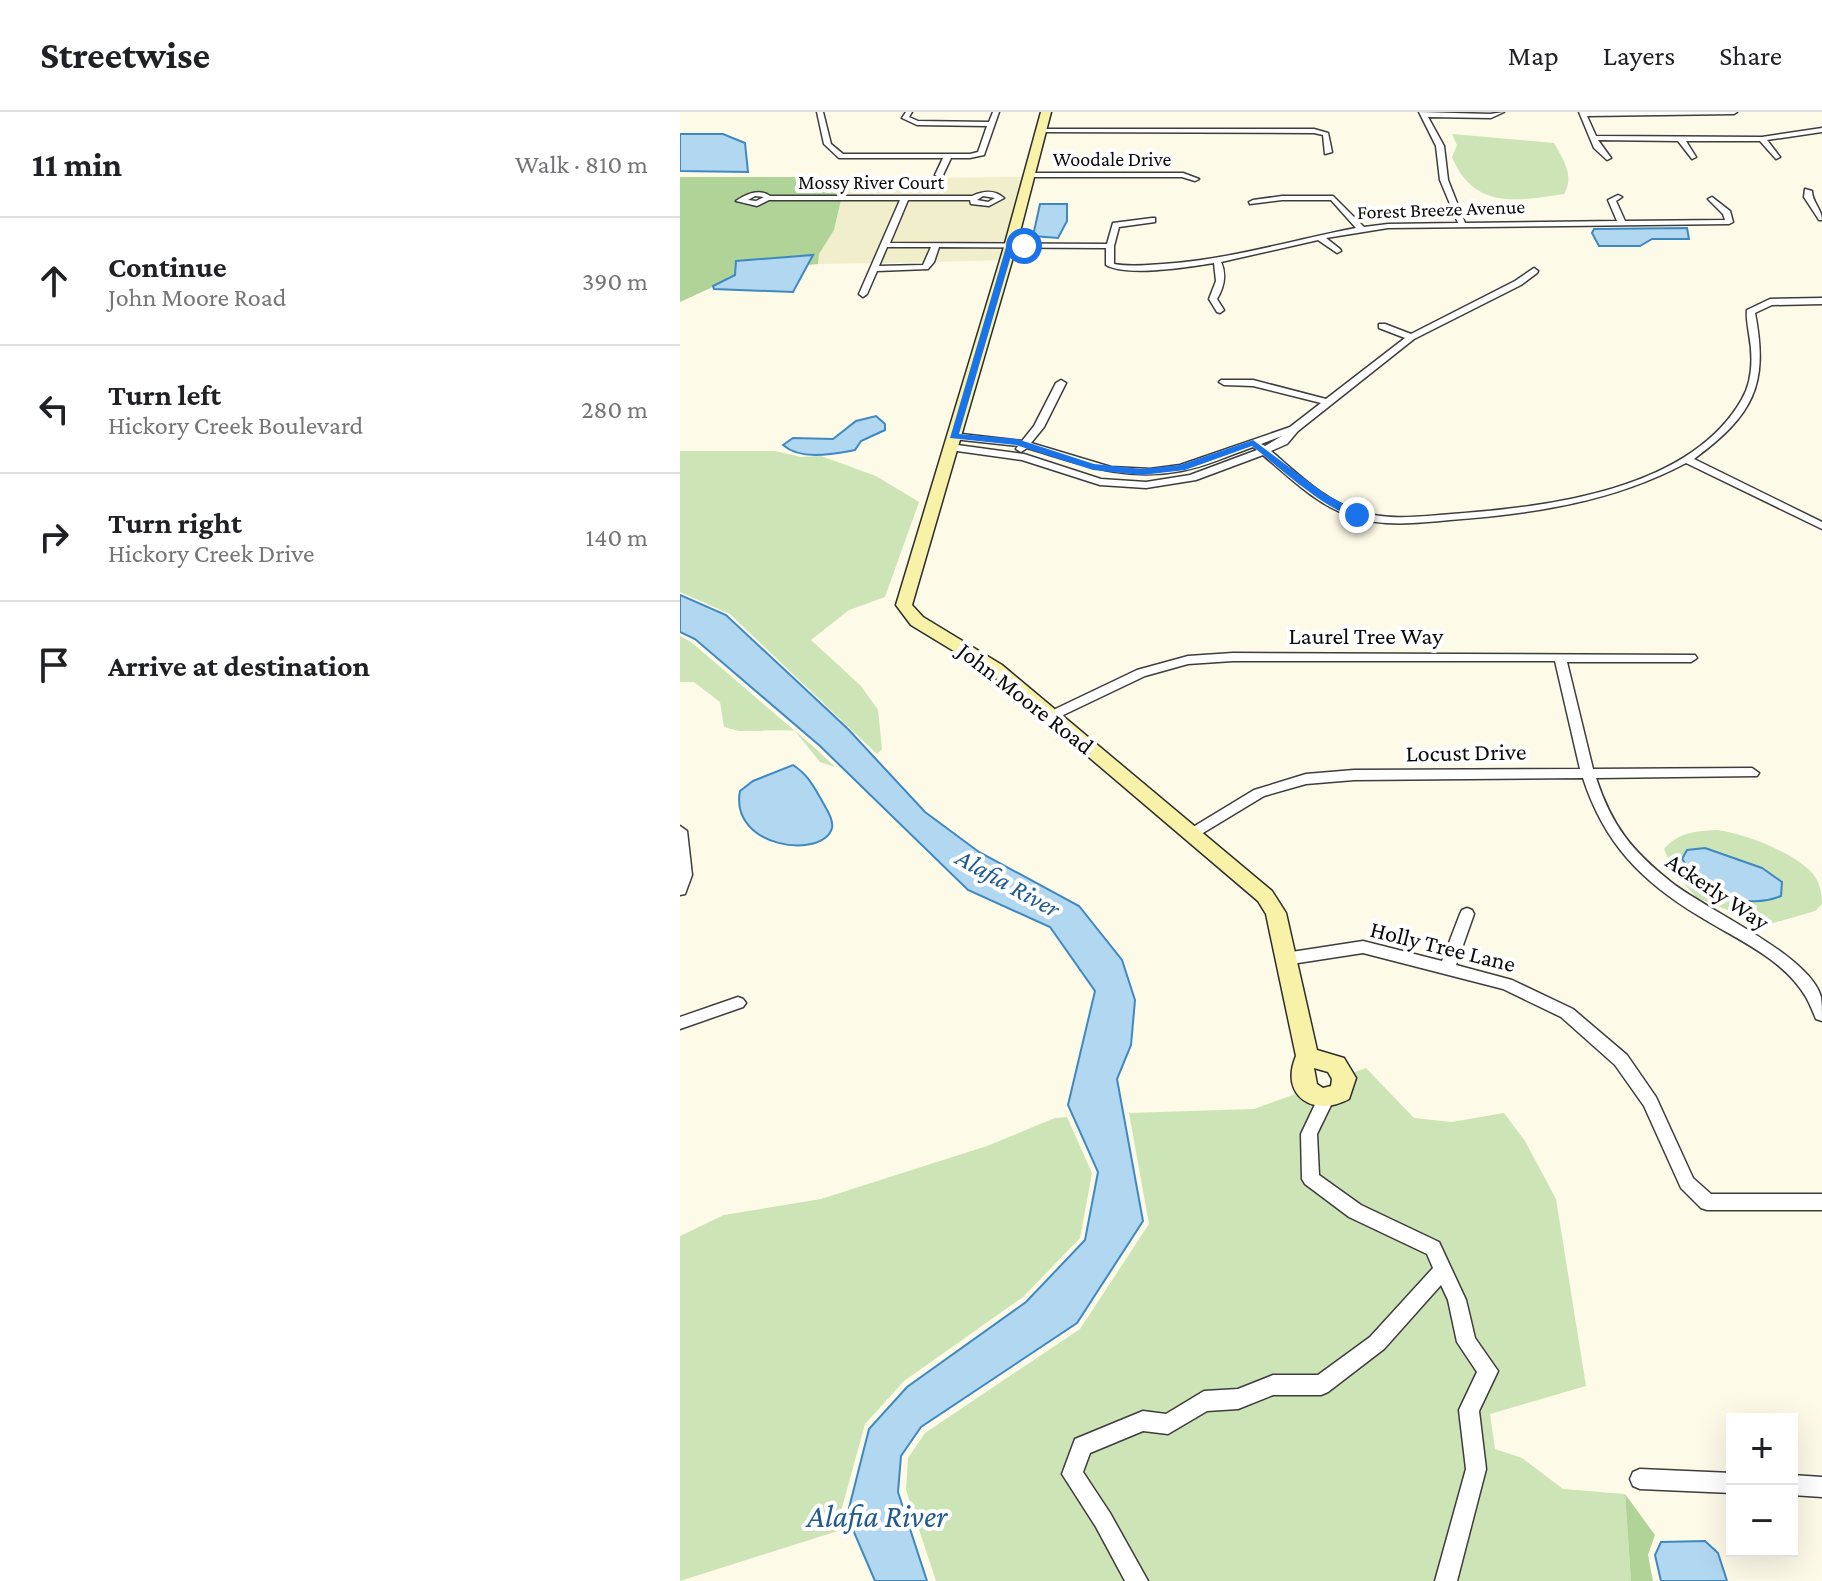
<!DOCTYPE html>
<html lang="en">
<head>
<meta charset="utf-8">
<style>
	:root { --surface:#fff; --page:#f2f2f2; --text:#202124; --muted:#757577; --line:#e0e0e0 }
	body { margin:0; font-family:"Crimson Pro",serif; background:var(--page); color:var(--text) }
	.controls { position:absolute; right:24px; bottom:24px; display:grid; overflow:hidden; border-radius:0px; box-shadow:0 8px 32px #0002 }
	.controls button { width:72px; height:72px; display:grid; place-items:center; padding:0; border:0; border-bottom:2px solid var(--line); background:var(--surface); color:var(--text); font:40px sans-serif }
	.stop { position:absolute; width:24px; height:24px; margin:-18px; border:6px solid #1a73e8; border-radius:50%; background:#fff }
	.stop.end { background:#1a73e8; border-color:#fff; box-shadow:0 2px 8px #0008 }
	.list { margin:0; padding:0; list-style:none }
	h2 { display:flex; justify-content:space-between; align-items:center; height:104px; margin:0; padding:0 32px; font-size:34px }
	h2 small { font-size:26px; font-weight:400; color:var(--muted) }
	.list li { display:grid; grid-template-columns:52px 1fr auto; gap:24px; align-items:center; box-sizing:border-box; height:128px; padding:0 32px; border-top:2px solid var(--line) }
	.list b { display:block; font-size:30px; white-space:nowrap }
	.list p { margin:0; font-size:26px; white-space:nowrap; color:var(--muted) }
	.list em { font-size:26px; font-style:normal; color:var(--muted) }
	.icon { flex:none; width:44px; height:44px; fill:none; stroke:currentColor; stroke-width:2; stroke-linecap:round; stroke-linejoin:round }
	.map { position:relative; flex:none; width:1142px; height:1469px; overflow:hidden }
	header { display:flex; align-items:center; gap:48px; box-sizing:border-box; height:112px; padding:0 40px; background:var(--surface); border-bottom:2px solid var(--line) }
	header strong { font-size:38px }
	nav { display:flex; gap:44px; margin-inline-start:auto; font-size:28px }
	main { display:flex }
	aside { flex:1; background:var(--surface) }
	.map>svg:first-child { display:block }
	.farmland { fill:#f0eecb }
	.green { fill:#cce4b6; fill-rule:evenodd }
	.forest { fill:#b0d397 }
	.water { fill:#b2d7f0; stroke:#3f89c1; stroke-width:2 }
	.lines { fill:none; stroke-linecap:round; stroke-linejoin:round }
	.street-casing { stroke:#3d3d3d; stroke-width:3 }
	.secondary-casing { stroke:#2c2c2c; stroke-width:3 }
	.street { fill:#fff; fill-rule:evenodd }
	.secondary { fill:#f8f2a9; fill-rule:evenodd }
	.route { fill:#1a73e8 }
	.labels { text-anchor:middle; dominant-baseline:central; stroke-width:8; stroke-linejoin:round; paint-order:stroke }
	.far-street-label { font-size:20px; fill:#0a0a0a; stroke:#fff }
	.street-label { font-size:24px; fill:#0a0a0a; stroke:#fff }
	.water-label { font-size:26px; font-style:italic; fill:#1f5b90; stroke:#fff }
	.near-water-label { font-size:32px; font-style:italic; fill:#1f5b90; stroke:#fff }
</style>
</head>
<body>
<header>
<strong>Streetwise</strong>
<nav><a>Map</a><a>Layers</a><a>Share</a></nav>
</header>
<main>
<aside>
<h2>11 min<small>Walk · 810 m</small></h2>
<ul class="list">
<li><svg class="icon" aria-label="ahead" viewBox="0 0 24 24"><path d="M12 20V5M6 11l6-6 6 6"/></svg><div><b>Continue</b><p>John Moore Road</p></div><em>390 m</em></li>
<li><svg class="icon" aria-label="left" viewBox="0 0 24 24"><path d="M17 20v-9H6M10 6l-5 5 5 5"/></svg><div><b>Turn left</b><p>Hickory Creek Boulevard</p></div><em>280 m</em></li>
<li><svg class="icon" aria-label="right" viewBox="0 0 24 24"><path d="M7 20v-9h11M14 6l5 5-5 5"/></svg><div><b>Turn right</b><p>Hickory Creek Drive</p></div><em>140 m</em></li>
<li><svg class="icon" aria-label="arrive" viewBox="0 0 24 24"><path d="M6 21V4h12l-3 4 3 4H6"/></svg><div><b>Arrive at destination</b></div></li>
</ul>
</aside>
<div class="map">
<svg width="1142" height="1469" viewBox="0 0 1142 1469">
	<rect width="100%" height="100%" fill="#fdfae8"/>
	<g class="farmland">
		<path d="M345,65l-17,64 -119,3 19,-44h61l5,4 15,1 13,-5v-4l-6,-3 -25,4h-129v-9l10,-9z"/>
		<path d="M161,88h60l-27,63 -56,1 1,-10 15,-24z"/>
		<path d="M208,135h44l-5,15 -46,1z"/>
		<path d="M259,135l33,2h34l-3,11 -69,2z"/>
	</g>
	<g class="green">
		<path d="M772,22l102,9c9,16 21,33 10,51 -47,7 -90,16 -112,-37l5,-12z"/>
		<path d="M0,339h95l26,6 20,-1 55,20 43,26 -34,95 -36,13 -38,30 50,46 17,24 4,39 -5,5 -147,-140 -50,-22z"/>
		<path d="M0,524l11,6 125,107 19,18 -15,-5 -26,-32 -55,1 -15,-4 -4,-25 -26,-20h-14z"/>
		<path d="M1037,718c26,3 79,23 96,44 7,8 9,20 9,30l-7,7 -45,13 -19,-5 -54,-21 -22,-24 -11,-25c15,-17 32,-18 53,-19zM1025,736l57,20 6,33 -35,-3z"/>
		<path d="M686,956l48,50 38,4 52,-9 21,28 31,58 30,187 -96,28 5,35 27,9 41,31 62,5 6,87h-695l-30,-91 2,-32 17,-25 155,-104 69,-105 -20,-111 125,-4 47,-17 12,10 36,-28z"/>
		<path d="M387,1005l25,56 -12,65 -57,59 -119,84 -39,43 -25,91 4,14 -164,52v-345l44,-21 97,-16 166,-53 68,-28z"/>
	</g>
	<g class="forest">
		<path d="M0,65h160l12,2 -10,9v9h-70l-12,-5 -21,5 -1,6 13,3 20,-6h70l-7,30 -15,24 -1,10 -69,7 -19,5 -15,10 -35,16z"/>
		<path d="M945,1382l30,41 -7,20 5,26h-22z"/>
	</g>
	<g class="water">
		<path d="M0,22h43l22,9 3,29 -68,-1z"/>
		<path d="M360,92h27v17l-9,17 -25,-2z"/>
		<path d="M1007,116l2,11h-37l-12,7h-41l-7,-13 2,-4z"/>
		<path d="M133,143l-20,37 -79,-3 -1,-3 22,-11 1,-14z"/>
		<path d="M196,304l9,8v6l-24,11 -6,9c-22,4 -54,11 -72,-5l10,-7 40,1 23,-18z"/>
		<path d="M0,483l46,20 122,114 77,83 54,40 100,54 43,54 13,40 -4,45 -14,34 26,142 -66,102 -156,104 -20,29 -3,36 29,89h-52l-28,-65 22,-87 38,-42 119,-85 59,-62 13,-68 -30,-67 27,-114 -45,-64 -82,-37 -148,-144 -125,-107 -15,-7z"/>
		<path d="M113,653c14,9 20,20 28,34 4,8 13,20 11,29 -9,32 -103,20 -92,-37l13,-10z"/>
		<path d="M1025,736l57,20 20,14 -1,14c-37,15 -78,-5 -99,-37l5,-9z"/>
		<path d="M1025,1429l13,12 9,28h-66l-6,-26 6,-13z"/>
	</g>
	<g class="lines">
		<defs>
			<g id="street">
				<path d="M137,0h6l8,32 12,10h127l8,-2 9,-26 -70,-1 -15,-7 4,-6h6l-3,5 9,4 71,1 4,-10h6l-15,43 -14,3h-19l-8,17 -4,2 -4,-2 8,-17h-104l-15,-14z"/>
				<path d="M739,0l71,2 14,-2 -13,6 -63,-1 16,29 4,34 17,43 152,-2 -9,-21 10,-5 4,2 -6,4 9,20 100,-1 -2,-6 -15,-15 4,-2 18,14 3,11 -4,2 -341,4 -62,10 14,11 1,2 -4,2 -19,-13 -97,22c6,13 3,25 -4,37l7,11 -4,3 -3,-1 -8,-13 7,-18 -2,-18c-26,4 -87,14 -108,2v-17l-167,-1 -5,15 -6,7 -51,2 -10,23 -4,3 -4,-3 41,-94h-131l-12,6 -21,-5c10,-7 23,-13 34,-5h202c11,-5 22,-7 32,2l-15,8 -18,-2 -1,-4h-62l-18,43 217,1 6,-21 39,-5h3v4l-36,5 -5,19v18c16,3 33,1 49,0 66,-4 129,-24 193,-36l-25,-28h-49l-32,4 -1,-2 4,-2 29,-4h51l31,31 24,-3 70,-1 -18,-43 -4,-34zM75,84l9,1 -8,4 -8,-1zM303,84l12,2 -7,4 -11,-2zM207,135h44l-8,18 -44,1z"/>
				<path d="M899,0h158l-3,2 -147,2 9,20 166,1 60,-9v4l-55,8 13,17 -4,2 -16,-18h-74l10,16 -4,2 -14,-18 -80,-1 13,18 -4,2 -13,-12z"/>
				<path d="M361,17h273l14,4 4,19 -7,2 -2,-19 -9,-2 -275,-1z"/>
				<path d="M349,61h154l16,6 -4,2 -13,-4h-156v-4z"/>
				<path d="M1125,77l7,2c0,11 10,18 10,29h-3l-15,-23z"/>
				<path d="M854,156l4,3 -1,2 -16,12 -107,54 -116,92 -11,13 -16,7c27,23 55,51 90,61 29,9 62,4 91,2 94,-7 238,-23 290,-115 11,-19 11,-43 7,-65 -1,-8 -3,-16 -2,-24l23,-11 52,-1v6l-50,1 -17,8c14,73 -2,102 -61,146l128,63v7l-136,-66c-73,39 -154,51 -236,57 -32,3 -66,7 -97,-3 -35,-11 -63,-39 -90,-62l-67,25 -50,8 -46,-3 -78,-25 -72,-10 -5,-3 5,-3 74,10 77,25 45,3 44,-7 67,-25 -4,-3c-23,8 -48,20 -72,24 -57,11 -100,-7 -154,-23l-6,4 -5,-3 2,-3 -65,-7 -5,-3 5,-3 69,8 12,-15 22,-43 5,-3 5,3 -22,44 -13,16 80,24 39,2 30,-4 110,-38 31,-24 -68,-17 -29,-1 -5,-3 2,-2h32l73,19 79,-61 -26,-10v-4h6l26,10 104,-53zM602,324l-17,10 -4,-2z"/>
				<path d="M553,541l462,2 2,3 -6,4h-124l26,107 159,-1 7,5 -2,3 -161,2c16,48 35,72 75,104 35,28 139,73 150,115 1,7 1,17 1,24l-6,-2c-3,-7 -6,-15 -10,-22 -23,-39 -70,-58 -107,-81 -58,-35 -95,-73 -116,-138l-229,2 -48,4 -42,12 -66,40h-10l-2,-3 2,-3 66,-40 52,-16 48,-4 226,-1 -25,-108h-322l-45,3 -43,12 -88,42 -4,1 -6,-4 2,-3 88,-42 51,-14z"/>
				<path d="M0,714l7,5 5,44 -7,19 -5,1z"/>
				<path d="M787,796l5,2 2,4 -18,51 56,15 61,29 54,46 29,42 37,81 18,16h111v16h-115l-6,-2 -20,-20 -37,-82 -29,-41 -54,-48 -58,-28 -140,-36 -78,12 -5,-2 -3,-4 3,-4 5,-2 78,-12 79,20 18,-47 2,-4z"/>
				<path d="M58,885l5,2 3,4 -3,4 -63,22v-12z"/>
				<path d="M646,980l6,2 2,5 -17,35 2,41 42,30 78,37 27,58 9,38 23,33 -19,40 7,58 -29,112h-22l31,-112 -7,-59 18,-38 -20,-30 -9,-42 -7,-15 -57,64 -56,43 -7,3h-48l-35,14 -31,2 -39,23 -25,-3 -53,22 -7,19 27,41 38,68h-23l-29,-54 -34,-53 13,-35 68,-28 23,3 38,-23 34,-2 35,-14h45l52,-38 63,-69 -6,-14 -78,-37 -44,-33 -3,-5 -1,-45 19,-40z"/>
				<path d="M960,1357l92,4v20l-92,-4 -7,-3 -3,-7 3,-7z"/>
				<path d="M1112,1363l30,2v20l-30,-2z"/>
			</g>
			<path id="secondary" d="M361,0h10l-35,135 -104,358 11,12 79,48 270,226 14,22 31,137 27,8 12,20 -7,21c-35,19 -70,-3 -53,-43l-30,-142 -8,-13 -268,-228 -79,-48 -15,-20 108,-358zM634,956l14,4 4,7 -1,7 -8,2 -6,-4z"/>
		</defs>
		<use href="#street" class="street-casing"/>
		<use href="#secondary" class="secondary-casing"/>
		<use href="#street" class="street"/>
		<use href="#secondary" class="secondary"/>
	</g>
	<path class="route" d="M344,132l3,3 -14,2 -54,185 58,5 77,25 48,5 38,-4 73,-25 72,54 35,19v4c-26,1 -86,-54 -108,-71l-67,24 -43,5 -49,-5 -77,-25 -66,-7 56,-191z"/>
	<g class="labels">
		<g class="far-street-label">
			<text x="432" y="47">Woodale Drive</text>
			<text x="191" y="70">Mossy River Court</text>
			<text transform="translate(761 97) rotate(-2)">Forest Breeze Avenue</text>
		</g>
		<g class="street-label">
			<text x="686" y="523">Laurel Tree Way</text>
			<text transform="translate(346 586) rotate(38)">John Moore Road</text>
			<text transform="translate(786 640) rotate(-1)">Locust Drive</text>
			<text transform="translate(1038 779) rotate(34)">Ackerly Way</text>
			<text transform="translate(763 834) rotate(14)">Holly Tree Lane</text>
		</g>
		<g class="water-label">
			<text transform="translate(328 771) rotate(29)">Alafia River</text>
		</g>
		<g class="near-water-label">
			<text x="197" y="1404">Alafia River</text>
		</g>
	</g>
</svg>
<div class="controls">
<button>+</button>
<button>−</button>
</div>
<div class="stop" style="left:344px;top:134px"></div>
<div class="stop end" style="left:677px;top:403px"></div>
</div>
</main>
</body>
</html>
